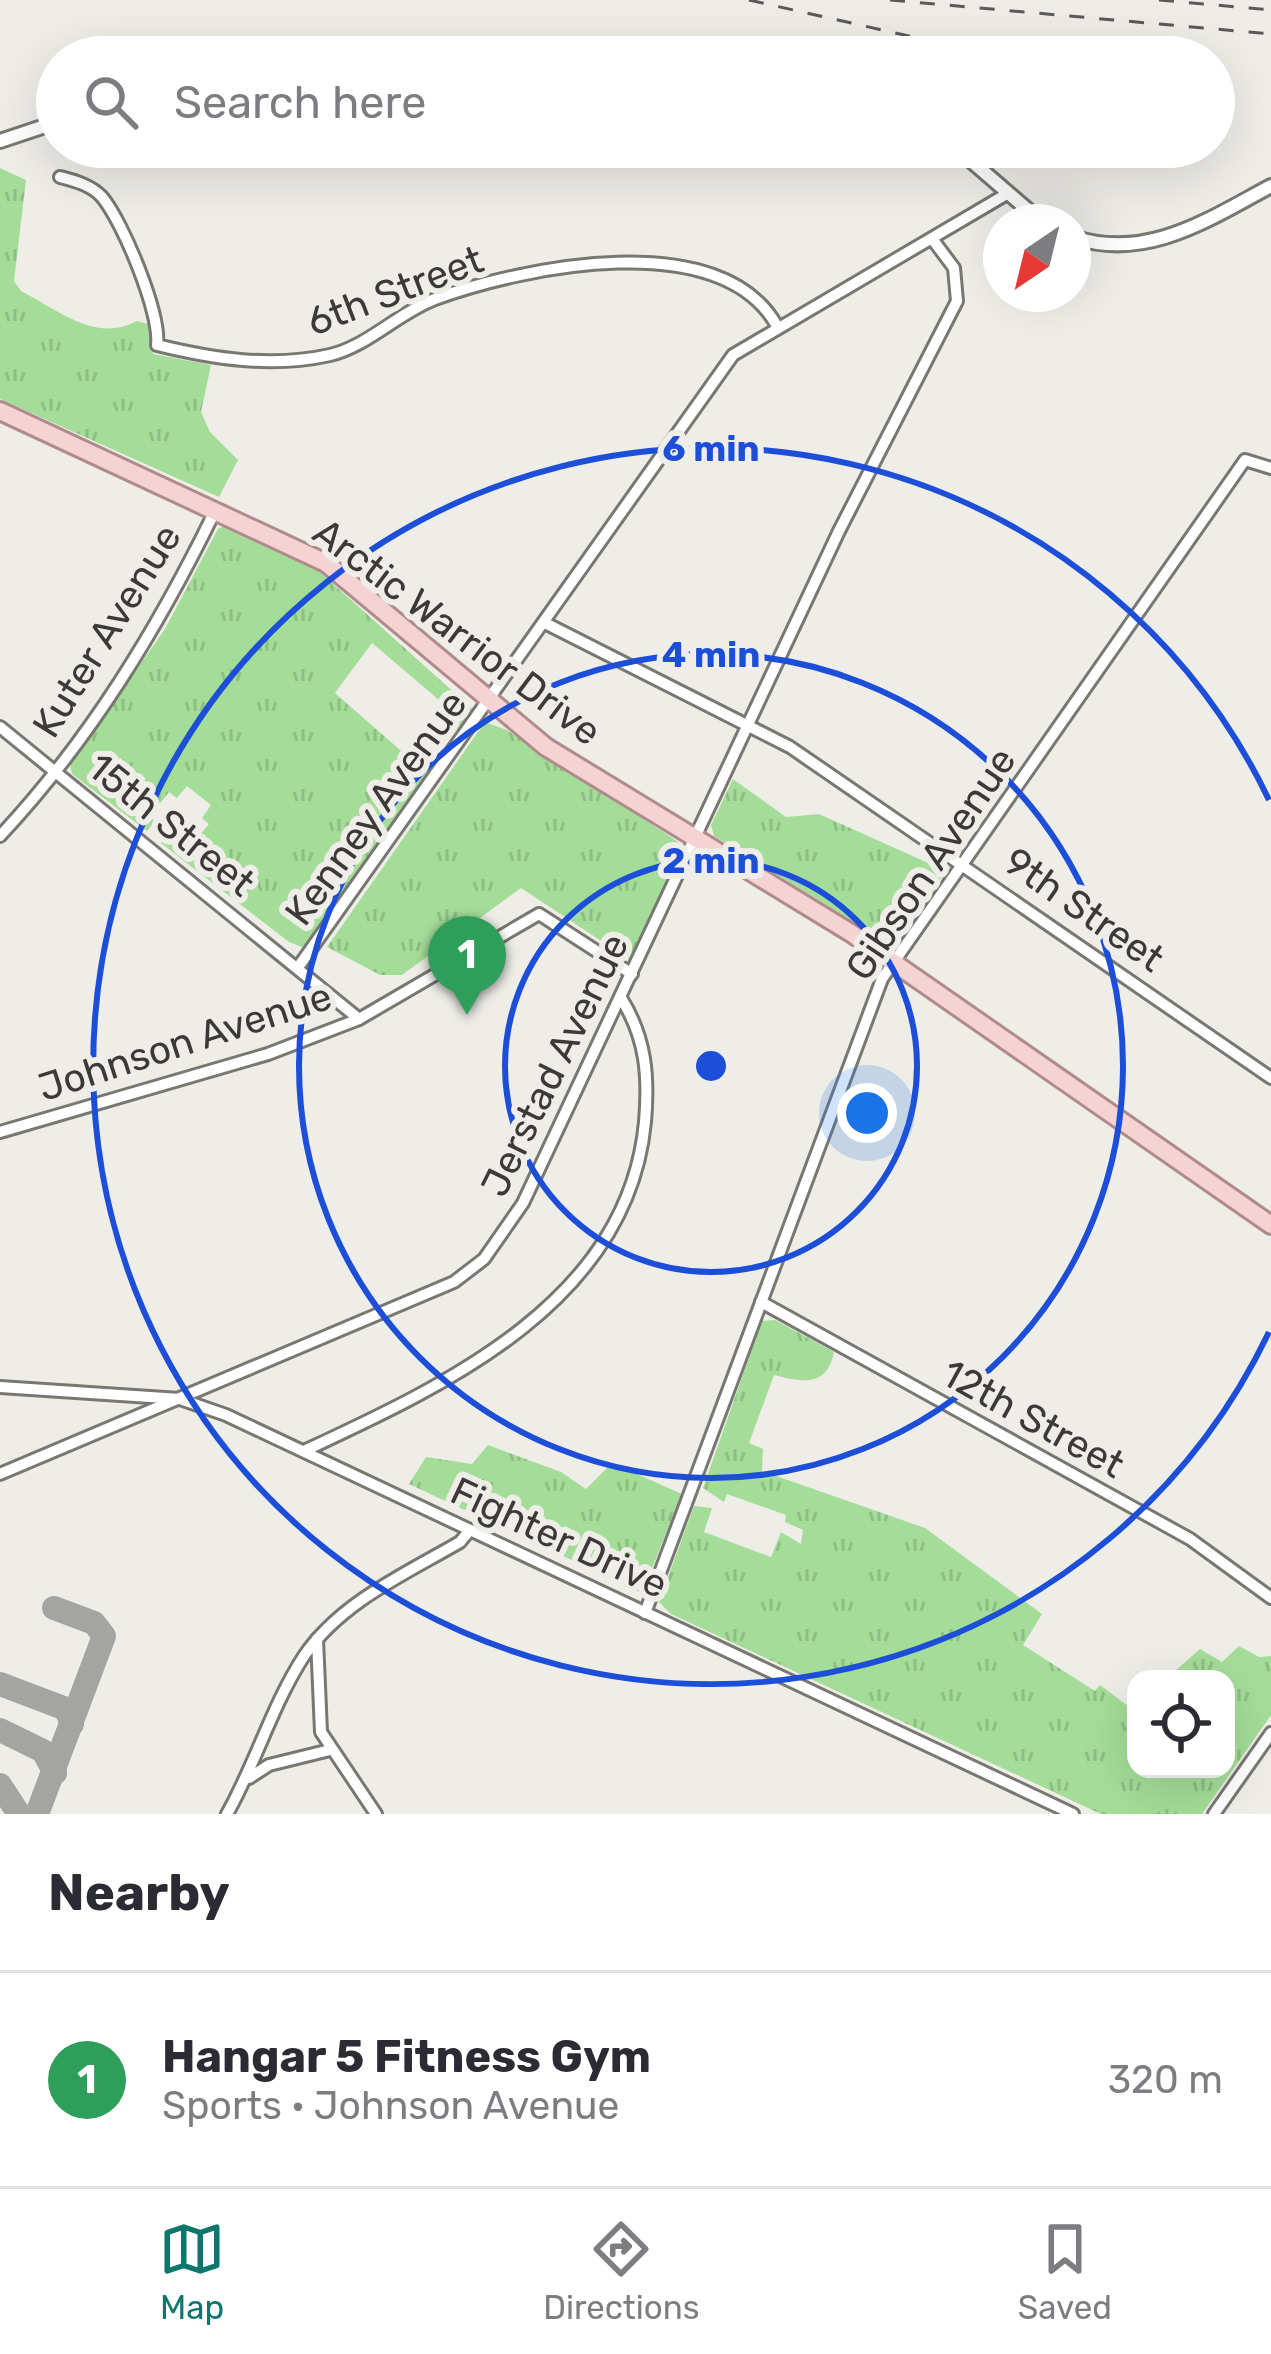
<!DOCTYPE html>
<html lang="en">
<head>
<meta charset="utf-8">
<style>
	:root { --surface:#fff; --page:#f7f7f7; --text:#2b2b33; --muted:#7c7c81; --line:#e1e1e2; --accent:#0f766e }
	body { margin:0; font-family:Rubik,sans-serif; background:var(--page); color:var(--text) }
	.controls { position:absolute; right:36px; bottom:36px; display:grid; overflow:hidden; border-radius:24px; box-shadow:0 12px 48px #0002 }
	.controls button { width:108px; height:108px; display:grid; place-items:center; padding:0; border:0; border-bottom:3px solid var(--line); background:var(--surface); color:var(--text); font:60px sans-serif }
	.compass { position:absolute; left:983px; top:204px; width:108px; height:108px; border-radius:50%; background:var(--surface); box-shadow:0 12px 48px #0002; rotate:215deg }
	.you { position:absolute; left:867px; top:1113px; width:42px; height:42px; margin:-30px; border:9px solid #fff; border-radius:50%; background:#1a73e8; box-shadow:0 0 0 18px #1a73e833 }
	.badge { display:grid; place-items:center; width:78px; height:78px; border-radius:50%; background:var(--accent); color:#fff; font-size:39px; font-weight:700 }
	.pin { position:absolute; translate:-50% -99px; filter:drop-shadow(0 3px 6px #0008) }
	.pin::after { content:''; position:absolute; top:63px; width:42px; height:36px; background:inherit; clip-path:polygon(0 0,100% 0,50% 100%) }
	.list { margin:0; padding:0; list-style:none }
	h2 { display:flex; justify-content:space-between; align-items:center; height:156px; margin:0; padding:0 48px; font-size:51px }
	h2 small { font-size:39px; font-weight:400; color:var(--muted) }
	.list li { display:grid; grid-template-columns:78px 1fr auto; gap:36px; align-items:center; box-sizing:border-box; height:216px; padding:0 48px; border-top:3px solid var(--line) }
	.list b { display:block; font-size:45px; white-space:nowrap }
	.list p { margin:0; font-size:39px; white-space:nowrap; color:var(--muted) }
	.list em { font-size:39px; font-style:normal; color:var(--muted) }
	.icon { flex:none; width:66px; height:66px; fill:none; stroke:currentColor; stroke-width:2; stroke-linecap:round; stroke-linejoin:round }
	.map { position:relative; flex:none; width:1271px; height:1814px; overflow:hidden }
	.search { position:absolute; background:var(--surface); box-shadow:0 12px 48px #0002; left:36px; right:36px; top:36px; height:132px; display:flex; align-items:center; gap:30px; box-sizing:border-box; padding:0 42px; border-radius:66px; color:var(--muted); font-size:45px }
	.sheet { height:372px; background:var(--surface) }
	nav { display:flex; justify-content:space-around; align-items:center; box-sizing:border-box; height:168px; border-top:3px solid var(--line); background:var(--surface); font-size:33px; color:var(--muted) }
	nav a { display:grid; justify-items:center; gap:6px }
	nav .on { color:var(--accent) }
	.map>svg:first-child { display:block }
	.grass { fill:url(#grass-tufts) }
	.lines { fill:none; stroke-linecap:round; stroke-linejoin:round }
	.taxiway { stroke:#a4a4a0; stroke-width:24 }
	.minor-casing { stroke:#787772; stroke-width:16 }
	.tertiary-casing { stroke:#787772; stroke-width:18 }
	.primary-casing { stroke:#b08b8c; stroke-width:22 }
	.minor { stroke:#fff; stroke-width:10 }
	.tertiary { stroke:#fff; stroke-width:12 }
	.primary { stroke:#f5d3d5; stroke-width:16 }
	.rail { stroke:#5b5a58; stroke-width:3; stroke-dasharray:15 15; stroke-linecap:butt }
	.ring { fill:none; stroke:#1d4ed8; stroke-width:6 }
	.labels { text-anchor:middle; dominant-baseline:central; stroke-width:12; stroke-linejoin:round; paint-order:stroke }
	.street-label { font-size:39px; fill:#3b3a38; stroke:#eeede8 }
	.centre { fill:#1d4ed8; stroke:#eeede8; stroke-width:6 }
	.ring-label { font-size:36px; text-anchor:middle; font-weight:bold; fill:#1d4ed8; stroke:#eeede8; stroke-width:12; stroke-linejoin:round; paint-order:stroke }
</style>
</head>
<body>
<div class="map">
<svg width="1271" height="1814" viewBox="0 0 1271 1814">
	<defs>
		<pattern id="grass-tufts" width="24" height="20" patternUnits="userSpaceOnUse" patternTransform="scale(3)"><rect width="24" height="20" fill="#a4dd98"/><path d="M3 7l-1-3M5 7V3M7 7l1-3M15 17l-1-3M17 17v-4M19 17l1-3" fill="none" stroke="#8ebe84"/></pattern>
	</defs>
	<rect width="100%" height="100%" fill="#eeede8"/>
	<g class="grass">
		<path d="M0,168l26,12 -12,101 7,10c39,20 74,52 116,30l15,4 1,29 58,11 -10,47 9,20 28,28 -19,37 -219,-98z"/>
		<path d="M224,526l87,38 166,149 -30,24 5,-26 -80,-68 -37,50 96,84 -124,172 -18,-7 -128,-99 3,-14 25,19 20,-24 -7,-6 9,-13 -24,-19 -10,12 -8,-6 -19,24 5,5 -8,10 -75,-57 -2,-10 95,-135 53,-100z"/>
		<path d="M485,722l22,8 176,115 2,7 -52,110 -112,-74 -119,87h-22l-53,-28z"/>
		<path d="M733,779l53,38 33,-3 127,57 -53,75 -179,-110 -3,-11z"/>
		<path d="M775,1320l59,32c-7,36 -33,30 -60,23l-25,68 14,6 -1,22 163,57 117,86 -19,31 72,46 5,-6 36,27v57h90v-90h-60l34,-30 22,13 17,-16 20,11 12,-1v59l-69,99h-101l-430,-200 -12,-12 35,-96 18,2 -8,24 67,25 10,-25 20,12 2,-14 -18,-8 1,-7 -59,-21 -3,8 -21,-14 59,-167z"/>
		<path d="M488,1445l73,27 25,17 26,-26 70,31 -40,99 -233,-109 17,-27 46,7z"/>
	</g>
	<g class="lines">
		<g class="taxiway">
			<path d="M0,1684l66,25 6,15"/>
			<path d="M0,1730l43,21 12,22"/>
			<path d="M0,1785l19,29"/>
			<path d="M37,1814l67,-178 -10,-13 -40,-15"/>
		</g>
		<defs>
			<g id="minor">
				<path d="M60,177c15,4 31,8 42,20 21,25 59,117 55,148 57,14 115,23 173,10 38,-9 68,-42 105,-56 88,-32 286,-74 342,27"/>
				<path d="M545,623l245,124 481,331"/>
				<path d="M0,727l359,292"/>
				<path d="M0,836c90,-96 158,-208 215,-325"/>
				<path d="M299,966l434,-611 272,-160"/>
				<path d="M0,1132l268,-78 91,-35 180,-105 93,60"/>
				<path d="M761,1302l429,237 81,59"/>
				<path d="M0,1387l180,12 46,16 847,399"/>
				<path d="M304,1451c144,-67 324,-150 341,-329 4,-46 1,-84 -24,-124"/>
				<path d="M0,1474l454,-192 30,-23 39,-56 316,-672 118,-230 -3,-33 -21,-28"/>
				<path d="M645,1613l237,-634 363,-519 26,8"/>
				<path d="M317,1639l4,93 55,82"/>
				<path d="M249,1778l20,-13 61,-15"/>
				<path d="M227,1814c29,-51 45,-109 77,-158 37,-54 101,-82 156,-114l10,-12"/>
				<path d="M1214,1814l57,-81"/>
			</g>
			<g id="tertiary">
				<path d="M0,141l57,-19"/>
				<path d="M459,147h39"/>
				<path d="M955,147l87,75"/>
				<path d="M1073,237c73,25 136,-18 198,-51"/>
			</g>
			<path id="primary" d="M0,411l326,152 220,184 305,186 420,292"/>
		</defs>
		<use href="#minor" class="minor-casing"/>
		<use href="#tertiary" class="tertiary-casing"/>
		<use href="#primary" class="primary-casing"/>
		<use href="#minor" class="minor"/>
		<use href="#tertiary" class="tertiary"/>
		<use href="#primary" class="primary"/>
		<g class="rail">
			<path d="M749,0l253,57"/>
			<path d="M890,0l381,34"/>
			<path d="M1159,0l112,10"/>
		</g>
	</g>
	<g class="ring">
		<circle cx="711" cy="1066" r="206"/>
		<circle cx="711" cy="1066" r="412"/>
		<path d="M1269 1332A618 618 0 1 1 1269 800"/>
	</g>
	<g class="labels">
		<g class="street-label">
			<text transform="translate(395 291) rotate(-21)">6th Street</text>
			<text transform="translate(107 631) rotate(-58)">Kuter Avenue</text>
			<text transform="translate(457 632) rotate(37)">Arctic Warrior Drive</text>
			<text transform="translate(376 808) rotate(-54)">Kenney Avenue</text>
			<text transform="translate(171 825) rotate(39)">15th Street</text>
			<text transform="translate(931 864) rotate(-56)">Gibson Avenue</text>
			<text transform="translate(1084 910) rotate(35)">9th Street</text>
			<text transform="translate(185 1042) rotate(-18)">Johnson Avenue</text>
			<text transform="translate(555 1065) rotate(-64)">Jerstad Avenue</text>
			<text transform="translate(1033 1419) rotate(29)">12th Street</text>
			<text transform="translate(559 1538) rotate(25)">Fighter Drive</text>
		</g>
	</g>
	<circle cx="711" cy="1066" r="18" class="centre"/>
	<g class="ring-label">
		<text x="711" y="461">6 min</text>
		<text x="711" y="667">4 min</text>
		<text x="711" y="873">2 min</text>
	</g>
</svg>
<div class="controls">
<button><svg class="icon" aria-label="locate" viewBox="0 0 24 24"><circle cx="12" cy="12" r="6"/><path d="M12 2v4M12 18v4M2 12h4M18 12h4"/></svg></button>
</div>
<svg class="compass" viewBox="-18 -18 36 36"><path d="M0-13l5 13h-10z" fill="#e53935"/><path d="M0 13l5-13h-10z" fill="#7c7c81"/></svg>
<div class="you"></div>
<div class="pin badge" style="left:467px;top:1015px;background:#2e9e5b">1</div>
<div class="search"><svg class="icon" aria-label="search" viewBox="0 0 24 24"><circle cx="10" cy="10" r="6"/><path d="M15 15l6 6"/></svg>Search here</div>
</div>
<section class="sheet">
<h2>Nearby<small></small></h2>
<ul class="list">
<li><span class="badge" style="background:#2e9e5b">1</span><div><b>Hangar 5 Fitness Gym</b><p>Sports · Johnson Avenue</p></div><em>320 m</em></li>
</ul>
</section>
<nav>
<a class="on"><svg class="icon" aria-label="map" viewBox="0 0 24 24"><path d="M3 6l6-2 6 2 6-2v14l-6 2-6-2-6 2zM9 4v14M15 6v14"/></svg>Map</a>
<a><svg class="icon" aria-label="directions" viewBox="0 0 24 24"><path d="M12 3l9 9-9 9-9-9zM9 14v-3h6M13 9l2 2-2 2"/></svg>Directions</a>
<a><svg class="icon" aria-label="saved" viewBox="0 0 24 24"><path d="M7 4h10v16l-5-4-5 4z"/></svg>Saved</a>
</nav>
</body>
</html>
